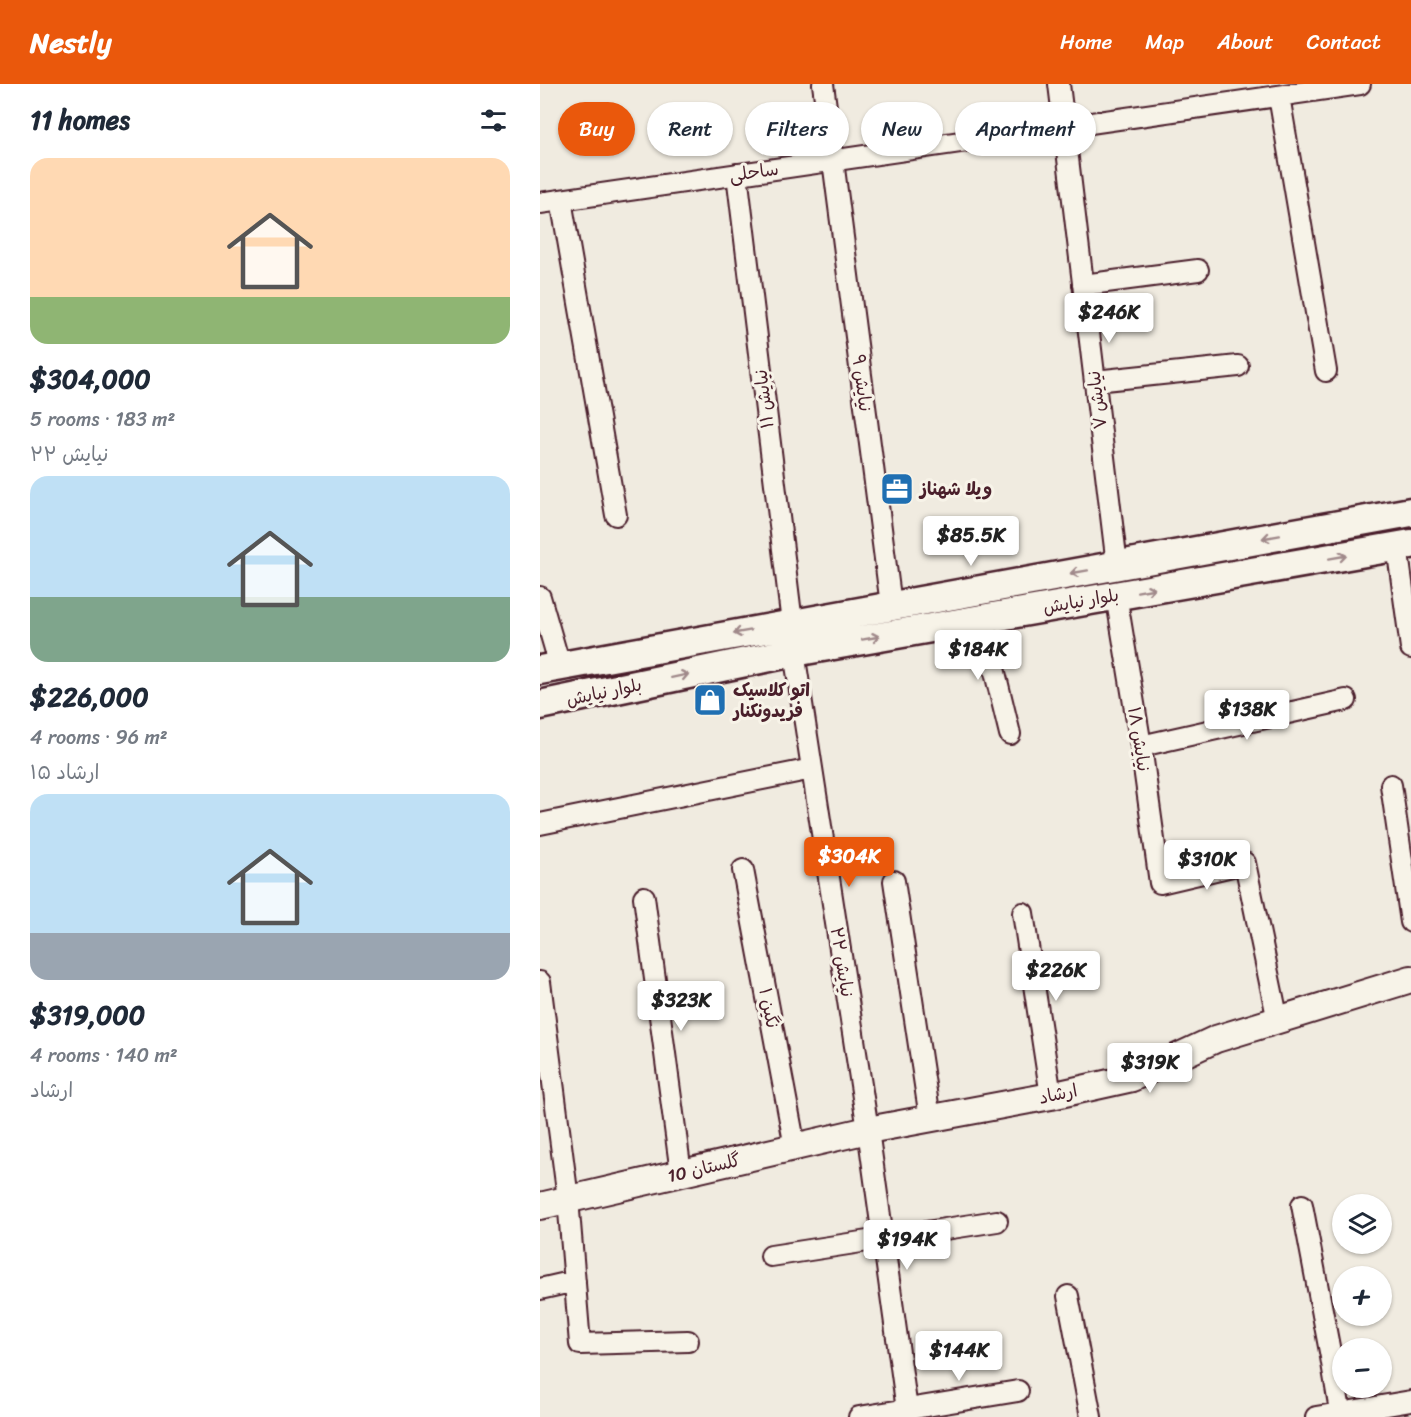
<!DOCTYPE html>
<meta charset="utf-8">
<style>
body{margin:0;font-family:Sriracha,"Playpen Sans Arabic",sans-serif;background:#f6f6f7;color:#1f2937;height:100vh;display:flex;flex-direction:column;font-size:22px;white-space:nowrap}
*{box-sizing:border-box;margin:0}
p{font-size:20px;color:#747a83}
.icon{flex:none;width:33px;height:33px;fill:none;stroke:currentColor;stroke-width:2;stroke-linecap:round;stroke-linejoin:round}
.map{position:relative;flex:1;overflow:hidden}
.sheet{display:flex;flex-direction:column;background:#fff;width:540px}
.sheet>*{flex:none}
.top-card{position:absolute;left:18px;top:18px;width:570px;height:54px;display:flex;gap:12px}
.tools{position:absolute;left:792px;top:1110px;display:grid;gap:12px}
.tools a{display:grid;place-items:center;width:60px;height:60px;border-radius:50%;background:#fff;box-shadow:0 2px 4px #0004;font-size:30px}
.price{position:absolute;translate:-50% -51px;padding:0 14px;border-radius:6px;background:#fff;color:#222;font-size:20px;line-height:39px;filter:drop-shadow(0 2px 3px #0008)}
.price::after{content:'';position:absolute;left:50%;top:36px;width:18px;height:14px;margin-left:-9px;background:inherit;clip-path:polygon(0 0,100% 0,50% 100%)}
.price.selected{background:#ea580c;color:#fff}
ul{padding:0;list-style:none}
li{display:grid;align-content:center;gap:12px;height:318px;padding:0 30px}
li span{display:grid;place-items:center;height:186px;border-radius:18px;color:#555}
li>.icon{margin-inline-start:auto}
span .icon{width:108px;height:108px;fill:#fffc;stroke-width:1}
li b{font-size:26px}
h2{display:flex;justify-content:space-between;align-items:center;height:72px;padding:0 30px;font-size:26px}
.tag{padding:0 21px;border-radius:27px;background:#fff;box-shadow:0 2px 4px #0004;font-size:21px;line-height:54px}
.tag.selected{background:#ea580c;color:#fff}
header{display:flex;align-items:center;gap:36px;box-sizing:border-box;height:84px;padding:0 30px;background:#ea580c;color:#fff}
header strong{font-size:28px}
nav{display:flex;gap:33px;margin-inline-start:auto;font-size:21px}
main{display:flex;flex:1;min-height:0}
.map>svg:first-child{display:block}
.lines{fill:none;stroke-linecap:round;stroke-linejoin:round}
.minor-casing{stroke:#4a1f2b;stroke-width:24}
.tertiary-casing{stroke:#4a1f2b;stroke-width:30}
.secondary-casing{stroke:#4a1f2b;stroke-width:33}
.minor{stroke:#f7f3e8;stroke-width:20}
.tertiary{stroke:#f7f3e8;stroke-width:26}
.secondary{stroke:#f7f3e8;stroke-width:28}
.oneway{stroke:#a0898a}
.labels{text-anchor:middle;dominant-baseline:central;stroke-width:6;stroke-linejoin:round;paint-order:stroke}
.street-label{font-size:18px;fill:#4a1f2b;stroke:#f7f3e8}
.poi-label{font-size:18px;font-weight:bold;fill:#4a1f2b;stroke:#f7f3e8;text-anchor:start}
</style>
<header>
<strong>Nestly</strong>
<nav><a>Home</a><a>Map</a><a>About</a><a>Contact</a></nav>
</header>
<main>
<section class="sheet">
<h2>11 homes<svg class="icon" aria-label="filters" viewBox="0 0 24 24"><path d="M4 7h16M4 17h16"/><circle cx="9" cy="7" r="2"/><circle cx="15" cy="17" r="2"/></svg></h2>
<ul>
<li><span style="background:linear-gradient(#ffd9b3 75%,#8fb573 0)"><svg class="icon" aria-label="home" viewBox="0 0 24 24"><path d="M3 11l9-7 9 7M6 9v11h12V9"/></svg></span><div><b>$304,000</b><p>5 rooms · 183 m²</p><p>نیایش ۲۲</p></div></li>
<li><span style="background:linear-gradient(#bfe0f5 65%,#7fa58c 0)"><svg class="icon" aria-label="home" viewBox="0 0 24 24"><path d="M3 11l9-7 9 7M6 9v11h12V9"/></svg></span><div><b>$226,000</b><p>4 rooms · 96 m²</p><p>ارشاد ۱۵</p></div></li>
<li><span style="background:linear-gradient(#bfe0f5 75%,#9aa5b1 0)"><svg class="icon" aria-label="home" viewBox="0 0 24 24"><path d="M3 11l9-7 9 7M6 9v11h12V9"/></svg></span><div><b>$319,000</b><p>4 rooms · 140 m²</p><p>ارشاد</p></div></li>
</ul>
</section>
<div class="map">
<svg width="871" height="1333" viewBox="0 0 871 1333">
<rect width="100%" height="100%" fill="#f0ebe0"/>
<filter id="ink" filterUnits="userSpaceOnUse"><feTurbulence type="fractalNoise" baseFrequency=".0167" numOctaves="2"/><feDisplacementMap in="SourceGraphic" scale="12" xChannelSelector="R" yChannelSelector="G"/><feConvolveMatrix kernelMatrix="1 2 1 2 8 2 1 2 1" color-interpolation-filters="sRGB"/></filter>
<g filter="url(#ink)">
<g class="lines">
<g class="minor-casing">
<path id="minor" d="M283,0l68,521
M519,0l58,481
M739,12l47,275
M197,90l55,449
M21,116l55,315
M0,119l820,-119
M543,201l115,-15
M555,297l143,-15
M857,462l14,102
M576,511l25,151 19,137 85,-20 33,158
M0,513l20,69
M442,535l28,115
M254,568l74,478 40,287
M601,662l205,-46
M851,701l20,137
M0,740l272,-55
M203,786l52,277
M354,797l36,237
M104,813l37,276
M483,829l28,183
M0,898l28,217 12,145 108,-3
M762,1121l29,152 10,60
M231,1172l226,-35
M0,1205l35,-8
M528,1212l23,121
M319,1333l159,-26
M776,1333l95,-16"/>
</g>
<g class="tertiary-casing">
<path id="tertiary" d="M0,1122l328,-76 183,-34 81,-18 84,-39 195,-60"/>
</g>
<g class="secondary-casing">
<path id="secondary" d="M0,586l871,-158
M0,621l254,-53 617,-108"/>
</g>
<use href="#minor" class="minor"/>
<use href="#tertiary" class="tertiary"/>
<use href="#secondary" class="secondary"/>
</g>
<defs><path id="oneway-shaft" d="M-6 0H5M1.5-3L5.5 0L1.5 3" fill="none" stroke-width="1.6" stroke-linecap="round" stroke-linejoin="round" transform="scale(1.5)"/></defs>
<g class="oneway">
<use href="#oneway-shaft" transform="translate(731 453) rotate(170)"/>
<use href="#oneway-shaft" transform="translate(798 473) rotate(-10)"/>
<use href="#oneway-shaft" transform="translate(539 488) rotate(170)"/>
<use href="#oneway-shaft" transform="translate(606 506) rotate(-10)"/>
<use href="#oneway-shaft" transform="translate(202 548) rotate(170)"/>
<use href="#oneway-shaft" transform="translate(331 554) rotate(-10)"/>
<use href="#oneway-shaft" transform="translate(140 592) rotate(-12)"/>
</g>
</g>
<defs>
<g id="office-square" transform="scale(1.725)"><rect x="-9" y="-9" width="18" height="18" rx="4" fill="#1f6fb2" stroke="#f7f3e8"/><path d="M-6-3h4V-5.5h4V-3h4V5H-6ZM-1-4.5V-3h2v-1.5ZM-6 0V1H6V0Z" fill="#fff"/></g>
<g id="shop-square" transform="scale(1.725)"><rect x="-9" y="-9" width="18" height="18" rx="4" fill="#1f6fb2" stroke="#f7f3e8"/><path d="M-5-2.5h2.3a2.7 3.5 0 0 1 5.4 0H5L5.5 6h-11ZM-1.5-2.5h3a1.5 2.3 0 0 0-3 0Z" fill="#fff"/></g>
</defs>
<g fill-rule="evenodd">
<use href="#office-square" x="357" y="405"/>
<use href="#shop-square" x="170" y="616"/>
</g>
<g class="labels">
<g class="street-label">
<text transform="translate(214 88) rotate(-8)">ساحلی</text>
<text transform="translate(322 299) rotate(83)">نیایش ۹</text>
<text transform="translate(224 315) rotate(-97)">نیایش ۱۱</text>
<text transform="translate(557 316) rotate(-97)">نیایش ۷</text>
<text transform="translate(541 517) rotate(-10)">بلوار نیایش</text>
<text transform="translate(64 608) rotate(-12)">بلوار نیایش</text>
<text transform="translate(599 655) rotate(81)">نیایش ۱۸</text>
<text transform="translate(302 878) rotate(81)">نیایش ۲۲</text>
<text transform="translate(229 924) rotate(79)">نگین ۱</text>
<text transform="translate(518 1010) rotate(-12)">ارشاد</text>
<text transform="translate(164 1084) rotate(-13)">گلستان 10</text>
</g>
<g class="poi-label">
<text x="380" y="405">ویلا شهناز</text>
<text x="193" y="606">اتو کلاسیک<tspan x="193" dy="21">فریدونکنار</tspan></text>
</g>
</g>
</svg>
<div class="tools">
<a><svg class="icon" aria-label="layers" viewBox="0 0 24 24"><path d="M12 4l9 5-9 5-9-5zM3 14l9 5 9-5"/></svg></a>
<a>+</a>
<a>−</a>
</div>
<b class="price" style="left:569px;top:260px">$246K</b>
<b class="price" style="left:431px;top:483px">$85.5K</b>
<b class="price" style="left:438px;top:597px">$184K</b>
<b class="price" style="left:707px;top:657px">$138K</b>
<b class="price selected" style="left:309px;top:804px">$304K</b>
<b class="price" style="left:667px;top:807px">$310K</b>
<b class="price" style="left:516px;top:918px">$226K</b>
<b class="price" style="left:141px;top:948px">$323K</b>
<b class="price" style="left:610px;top:1010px">$319K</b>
<b class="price" style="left:367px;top:1187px">$194K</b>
<b class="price" style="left:419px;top:1298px">$144K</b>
<div class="top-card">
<a class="tag selected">Buy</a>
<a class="tag">Rent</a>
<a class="tag">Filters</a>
<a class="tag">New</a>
<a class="tag">Apartment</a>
</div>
</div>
</main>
